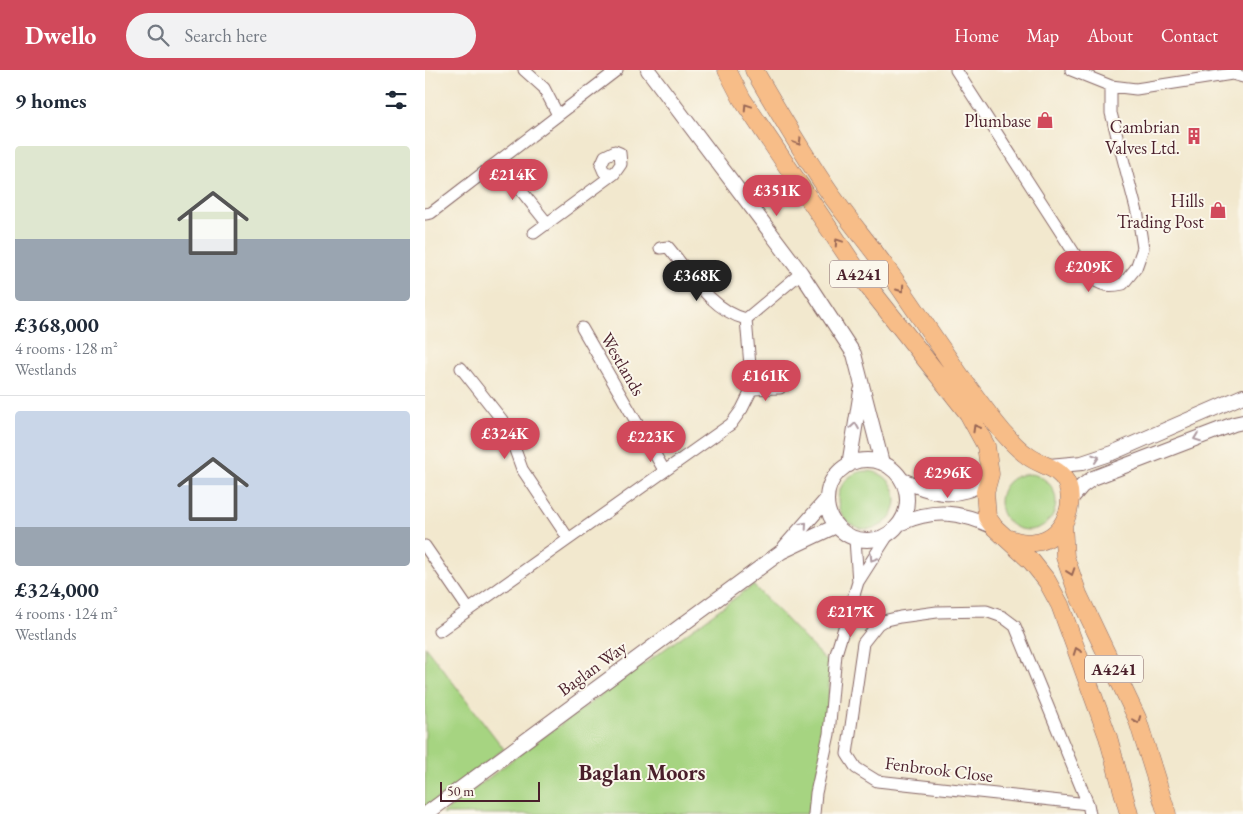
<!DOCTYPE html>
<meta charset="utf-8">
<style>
body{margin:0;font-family:"EB Garamond",serif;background:#f2f2f3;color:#1f2937;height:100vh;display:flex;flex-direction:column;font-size:19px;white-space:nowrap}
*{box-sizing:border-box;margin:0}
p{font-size:16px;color:#747a83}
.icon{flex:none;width:28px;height:28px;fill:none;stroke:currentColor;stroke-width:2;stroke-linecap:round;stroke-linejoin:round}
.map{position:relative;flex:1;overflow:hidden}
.sheet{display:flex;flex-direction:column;background:#fff;width:425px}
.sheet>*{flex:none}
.scale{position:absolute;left:15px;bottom:12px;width:100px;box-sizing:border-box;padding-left:5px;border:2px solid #4a1f2b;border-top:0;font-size:14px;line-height:18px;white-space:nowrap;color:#4a1f2b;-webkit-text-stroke:4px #fbf7ec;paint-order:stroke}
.price{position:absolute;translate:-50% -42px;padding:0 11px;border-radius:18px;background:#d1495b;color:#fff;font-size:16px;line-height:32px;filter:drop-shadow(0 1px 2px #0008)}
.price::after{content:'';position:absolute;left:50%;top:30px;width:15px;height:11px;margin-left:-8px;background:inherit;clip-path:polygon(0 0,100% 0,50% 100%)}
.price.current{background:#222;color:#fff}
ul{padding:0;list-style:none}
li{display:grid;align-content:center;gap:10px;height:265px;padding:0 15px}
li+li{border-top:1px solid #e0e1e3}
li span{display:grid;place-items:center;height:155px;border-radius:5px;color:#555}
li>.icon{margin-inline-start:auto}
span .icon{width:90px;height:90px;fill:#fffc;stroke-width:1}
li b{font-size:21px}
h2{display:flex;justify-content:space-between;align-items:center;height:60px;padding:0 15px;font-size:21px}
header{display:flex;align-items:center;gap:30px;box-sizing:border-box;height:70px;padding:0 25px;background:#d1495b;color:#fff}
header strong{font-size:24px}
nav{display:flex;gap:28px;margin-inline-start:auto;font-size:18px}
.search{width:350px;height:45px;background:#f2f2f3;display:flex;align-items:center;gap:12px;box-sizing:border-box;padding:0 18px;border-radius:28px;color:#747a83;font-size:19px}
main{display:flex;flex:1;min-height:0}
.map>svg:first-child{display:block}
.green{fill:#a6d481;stroke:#787a56}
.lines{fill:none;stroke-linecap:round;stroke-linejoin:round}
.minor-casing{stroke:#856564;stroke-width:13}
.tertiary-casing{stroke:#856564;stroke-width:16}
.primary-casing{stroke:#856564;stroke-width:19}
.minor{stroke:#fff;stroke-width:11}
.tertiary{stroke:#fff;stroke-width:14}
.primary{stroke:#f7bd88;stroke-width:18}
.oneway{stroke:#986655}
.oneway2{stroke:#ae9aa0}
.labels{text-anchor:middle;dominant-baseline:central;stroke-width:4;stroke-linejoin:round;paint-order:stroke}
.shield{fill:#fbf7ec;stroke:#7f6065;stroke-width:1}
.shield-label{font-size:16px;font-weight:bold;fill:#4a1f2b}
.poi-label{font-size:18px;fill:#4a1f2b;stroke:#fbf7ec;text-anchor:end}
.street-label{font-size:18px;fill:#4a1f2b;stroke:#fbf7ec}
.district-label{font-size:22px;font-weight:bold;fill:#4a1f2b;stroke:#fbf7ec}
</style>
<header>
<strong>Dwello</strong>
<div class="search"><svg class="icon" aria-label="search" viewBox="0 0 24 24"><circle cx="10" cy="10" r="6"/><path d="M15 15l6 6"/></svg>Search here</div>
<nav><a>Home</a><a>Map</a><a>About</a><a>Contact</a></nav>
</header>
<main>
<section class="sheet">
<h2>9 homes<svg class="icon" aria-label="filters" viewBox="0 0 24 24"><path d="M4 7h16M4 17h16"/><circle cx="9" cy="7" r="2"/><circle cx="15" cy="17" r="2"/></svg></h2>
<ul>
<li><span style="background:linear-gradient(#dfe7d0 60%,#9aa5b1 0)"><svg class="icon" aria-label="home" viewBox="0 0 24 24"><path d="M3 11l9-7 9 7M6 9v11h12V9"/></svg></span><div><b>£368,000</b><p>4 rooms · 128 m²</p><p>Westlands</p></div></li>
<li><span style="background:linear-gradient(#c9d6e8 75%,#9aa5b1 0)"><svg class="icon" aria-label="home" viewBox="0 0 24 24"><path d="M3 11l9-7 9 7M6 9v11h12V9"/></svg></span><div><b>£324,000</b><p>4 rooms · 124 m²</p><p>Westlands</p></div></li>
</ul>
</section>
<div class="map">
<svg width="818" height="744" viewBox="0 0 818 744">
<rect width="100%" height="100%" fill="#fbf7ec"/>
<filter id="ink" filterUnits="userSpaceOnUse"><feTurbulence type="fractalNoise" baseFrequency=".02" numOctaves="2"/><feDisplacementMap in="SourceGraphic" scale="10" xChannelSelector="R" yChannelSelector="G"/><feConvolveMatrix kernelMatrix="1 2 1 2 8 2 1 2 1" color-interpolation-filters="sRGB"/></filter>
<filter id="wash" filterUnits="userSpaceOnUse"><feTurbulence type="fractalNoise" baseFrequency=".0096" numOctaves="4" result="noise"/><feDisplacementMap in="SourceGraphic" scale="20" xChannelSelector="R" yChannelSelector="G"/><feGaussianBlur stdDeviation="1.12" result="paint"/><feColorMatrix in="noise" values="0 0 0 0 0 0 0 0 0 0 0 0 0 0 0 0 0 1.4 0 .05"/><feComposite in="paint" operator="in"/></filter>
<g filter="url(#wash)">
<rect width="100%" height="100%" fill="#f2e8ce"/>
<path class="green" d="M413 430a29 29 0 1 1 58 0a29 29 0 1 1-58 0Z
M575 432a28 28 0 1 1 56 0a28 28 0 1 1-56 0Z
M328,515l77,80 -3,66 -12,59 -8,24h-365l70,-54z
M0,576l79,103 -79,59z"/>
</g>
<g filter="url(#ink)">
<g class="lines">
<g class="minor-casing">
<path id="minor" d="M99,0l20,18 14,27
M531,0l133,206c12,10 19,11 34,8l13,-16 7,-20 -5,-32 -27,-103v-27
M646,0l40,16 25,3 96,-15 11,3
M74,93l48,60
M0,144l6,-1 186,-143
M109,163l80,-59 7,-10 -1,-11 -5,-2 -10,5 -4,9 3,7 10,2
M235,178l8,-1c22,26 43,63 78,72
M157,258l82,142
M36,298l45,57 16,44 46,69
M327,319l28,-1
M430,469l3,43
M0,476l44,64
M14,561l292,-207 11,-15 10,-20 -6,-70 55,-46
M663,734l-211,-23 -21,-13 -9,-14 16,-111 15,-19 5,-3 17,-4 37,-5 49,-1 17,6 12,9 73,178 2,10
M389,744l2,-21 13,-59 7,-80 22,-72 30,-47"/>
</g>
<g class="tertiary-casing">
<path id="tertiary" d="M223,0l153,203 53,81 28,109
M402 430a40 40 0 1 1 80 0a40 40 0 1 1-80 0Z
M424,395l12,-74
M624,396l33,-3 30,-10 131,-57
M477,410c39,16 50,19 87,1
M645,430l12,-14 11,-8 141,-54 9,-2
M476,453c34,-15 60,-11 93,4
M360,477l42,-48
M1,744l355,-262 55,-26"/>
</g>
<g class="primary-casing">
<path id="primary" d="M302,0l15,29 125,186 101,128 18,33 4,28 -5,18 2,25 7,10 38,35 15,19 13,24 48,132 21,77
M329,0c22,38 45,77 69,113 20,31 45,59 66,89 33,46 63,95 98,140 11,15 25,33 41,44 13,10 32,11 39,28 9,24 -5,55 -32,58 -11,2 -19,-1 -29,-4
M638,454l2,33 13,37 59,124 30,96"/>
</g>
<use href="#minor" class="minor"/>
<use href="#tertiary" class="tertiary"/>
<use href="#primary" class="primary"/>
</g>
<defs><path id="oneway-chevron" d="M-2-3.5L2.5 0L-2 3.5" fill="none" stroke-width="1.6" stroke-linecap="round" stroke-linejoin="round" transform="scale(1.25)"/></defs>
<g class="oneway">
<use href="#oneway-chevron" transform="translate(322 37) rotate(-124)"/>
<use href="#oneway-chevron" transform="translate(373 72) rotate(59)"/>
<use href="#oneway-chevron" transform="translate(413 172) rotate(-124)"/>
<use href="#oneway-chevron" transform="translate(476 219) rotate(55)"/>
<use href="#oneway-chevron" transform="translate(551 358) rotate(-120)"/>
<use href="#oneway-chevron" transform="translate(646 502) rotate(71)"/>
<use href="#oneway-chevron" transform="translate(652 581) rotate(-110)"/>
<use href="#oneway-chevron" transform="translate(712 650) rotate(69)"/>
</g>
<g class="oneway2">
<use href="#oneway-chevron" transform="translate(430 356) rotate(-81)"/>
<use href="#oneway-chevron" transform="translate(772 368) rotate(159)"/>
<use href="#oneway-chevron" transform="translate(671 388) rotate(-18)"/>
<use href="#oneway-chevron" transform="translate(379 455) rotate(-49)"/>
<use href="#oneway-chevron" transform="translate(448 488) rotate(123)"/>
</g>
</g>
<defs>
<g id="shop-bare" transform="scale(1.35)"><path d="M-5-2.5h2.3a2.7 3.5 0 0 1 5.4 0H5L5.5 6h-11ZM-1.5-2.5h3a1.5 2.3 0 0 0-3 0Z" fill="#d1495b" stroke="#fbf7ec" stroke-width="2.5" paint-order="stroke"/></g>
<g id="building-bare" transform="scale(1.35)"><path d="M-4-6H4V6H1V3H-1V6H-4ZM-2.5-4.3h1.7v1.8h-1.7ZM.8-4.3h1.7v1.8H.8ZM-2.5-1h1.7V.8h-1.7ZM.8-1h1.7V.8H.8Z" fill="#d1495b" stroke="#fbf7ec" stroke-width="2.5" paint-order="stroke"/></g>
</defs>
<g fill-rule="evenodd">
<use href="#shop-bare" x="620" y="50"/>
<use href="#building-bare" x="769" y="66"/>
<use href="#shop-bare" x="793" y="140"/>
</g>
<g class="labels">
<g class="shield">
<rect x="405" y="190.5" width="58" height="27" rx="4"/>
<rect x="660" y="585.5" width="58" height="27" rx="4"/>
</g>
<g class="shield-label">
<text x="434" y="204">A4241</text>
<text x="689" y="599">A4241</text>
</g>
<g class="poi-label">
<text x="606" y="50">Plumbase</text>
<text x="755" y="56">Cambrian<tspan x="755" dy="21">Valves Ltd.</tspan></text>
<text x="779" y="130">Hills<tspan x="779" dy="21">Trading Post</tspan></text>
</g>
<g class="street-label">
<text transform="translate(198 294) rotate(60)">Westlands</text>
<text transform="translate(167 598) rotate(-36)">Baglan Way</text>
<text transform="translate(514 699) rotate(7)">Fenbrook Close</text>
</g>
<g class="district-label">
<text x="217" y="702">Baglan Moors</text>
</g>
</g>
</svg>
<div class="scale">50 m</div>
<b class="price" style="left:88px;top:131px">£214K</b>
<b class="price" style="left:352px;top:147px">£351K</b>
<b class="price" style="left:664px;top:223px">£209K</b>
<b class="price current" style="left:272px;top:232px">£368K</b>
<b class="price" style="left:341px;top:332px">£161K</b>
<b class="price" style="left:80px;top:390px">£324K</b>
<b class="price" style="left:226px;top:393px">£223K</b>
<b class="price" style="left:523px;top:429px">£296K</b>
<b class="price" style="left:426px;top:568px">£217K</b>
</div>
</main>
